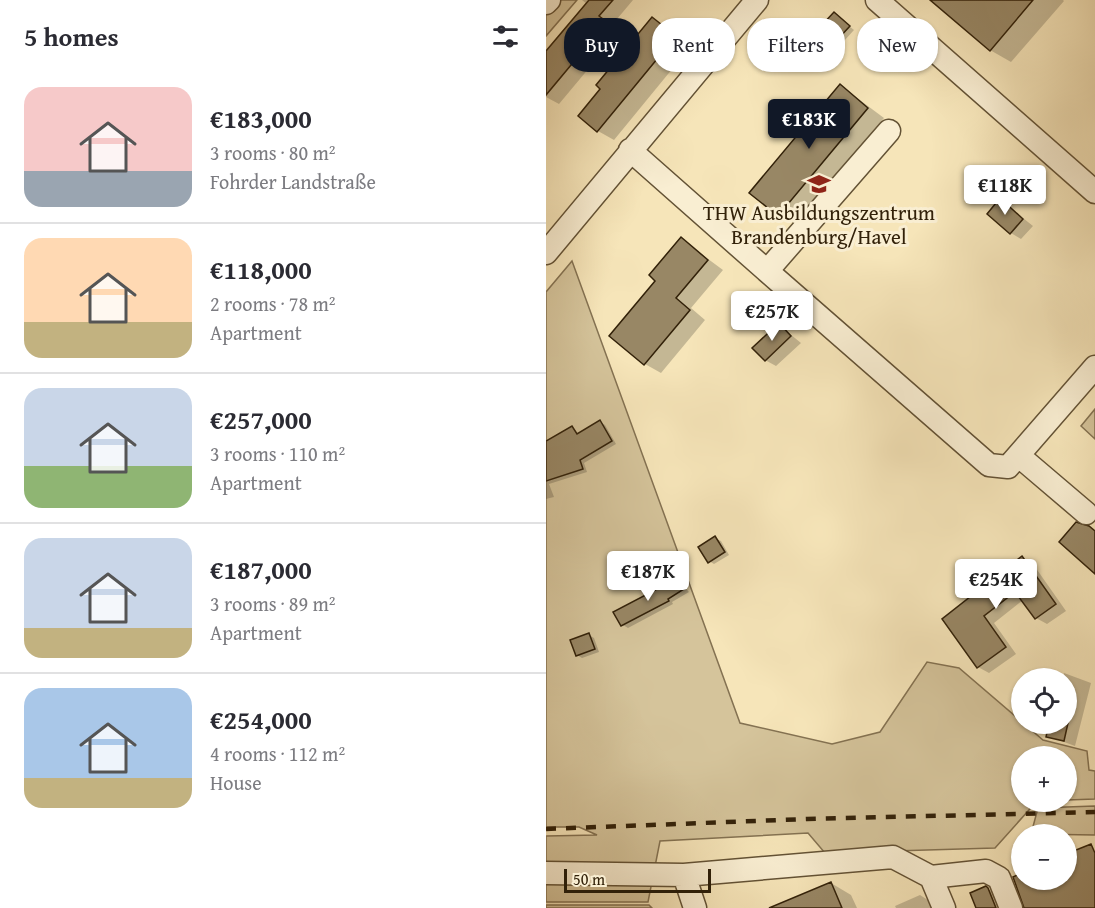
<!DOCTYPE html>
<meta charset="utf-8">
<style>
body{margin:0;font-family:"Gentium Book Plus",serif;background:#f7f7f7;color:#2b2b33;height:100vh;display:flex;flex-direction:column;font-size:22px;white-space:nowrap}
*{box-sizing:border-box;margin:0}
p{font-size:20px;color:#7c7c81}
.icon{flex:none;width:33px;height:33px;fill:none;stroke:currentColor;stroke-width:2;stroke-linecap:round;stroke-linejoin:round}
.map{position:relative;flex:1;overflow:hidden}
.sheet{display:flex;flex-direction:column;background:#fff;width:546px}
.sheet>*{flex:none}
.banner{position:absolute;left:18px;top:18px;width:441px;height:54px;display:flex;gap:12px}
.buttons{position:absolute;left:465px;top:668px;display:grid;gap:12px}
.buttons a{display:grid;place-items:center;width:66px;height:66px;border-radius:50%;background:#fff;box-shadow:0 2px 4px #0004;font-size:30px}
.scale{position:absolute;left:18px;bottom:15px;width:147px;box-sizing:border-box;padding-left:6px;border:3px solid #322109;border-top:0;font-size:16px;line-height:21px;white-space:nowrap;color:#322109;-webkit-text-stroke:4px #f9eed2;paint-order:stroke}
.price{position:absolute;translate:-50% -51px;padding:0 14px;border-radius:6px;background:#fff;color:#222;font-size:20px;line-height:39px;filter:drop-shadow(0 2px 3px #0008)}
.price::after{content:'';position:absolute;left:50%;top:36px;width:18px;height:14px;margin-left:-9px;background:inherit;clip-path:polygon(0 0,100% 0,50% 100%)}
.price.selected{background:#111827;color:#fff}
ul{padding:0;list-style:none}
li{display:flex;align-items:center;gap:18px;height:150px;padding:0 24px}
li+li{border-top:2px solid #e1e1e2}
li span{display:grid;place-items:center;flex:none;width:168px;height:120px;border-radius:18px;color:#555}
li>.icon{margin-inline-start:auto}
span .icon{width:72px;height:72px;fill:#fffc;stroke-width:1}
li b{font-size:26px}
h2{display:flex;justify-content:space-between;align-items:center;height:72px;padding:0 24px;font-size:26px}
.pill{padding:0 21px;border-radius:24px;background:#fff;box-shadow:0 2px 4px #0004;font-size:21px;line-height:54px}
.pill.selected{background:#111827;color:#fff}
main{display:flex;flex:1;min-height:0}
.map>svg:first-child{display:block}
.green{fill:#d5c49b;stroke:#847252;stroke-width:1.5}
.shadow{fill:#0003}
.building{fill:#988765;stroke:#322109;stroke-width:1.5}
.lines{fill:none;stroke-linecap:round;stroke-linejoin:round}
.minor-casing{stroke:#635235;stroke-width:25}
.minor{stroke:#f9eed2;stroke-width:22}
.rail{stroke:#322109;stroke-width:4.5;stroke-dasharray:10 10;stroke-linecap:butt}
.labels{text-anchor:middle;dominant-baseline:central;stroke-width:6;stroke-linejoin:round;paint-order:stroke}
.poi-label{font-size:21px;fill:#322109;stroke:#f9eed2}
</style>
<main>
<section class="sheet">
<h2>5 homes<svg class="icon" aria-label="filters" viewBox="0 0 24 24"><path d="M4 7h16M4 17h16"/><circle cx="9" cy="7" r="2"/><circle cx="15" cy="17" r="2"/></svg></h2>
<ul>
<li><span style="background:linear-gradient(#f6c9c9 70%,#9aa5b1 0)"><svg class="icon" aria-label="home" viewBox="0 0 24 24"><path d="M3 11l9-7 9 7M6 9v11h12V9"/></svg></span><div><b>€183,000</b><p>3 rooms · 80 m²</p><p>Fohrder Landstraße</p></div></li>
<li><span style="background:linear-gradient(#ffd9b3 70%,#c2b280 0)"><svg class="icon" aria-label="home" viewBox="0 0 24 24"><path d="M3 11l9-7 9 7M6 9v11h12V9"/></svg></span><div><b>€118,000</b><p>2 rooms · 78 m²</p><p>Apartment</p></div></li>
<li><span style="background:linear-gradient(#c9d6e8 65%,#8fb573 0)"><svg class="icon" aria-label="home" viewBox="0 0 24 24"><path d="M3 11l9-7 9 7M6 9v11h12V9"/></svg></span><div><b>€257,000</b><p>3 rooms · 110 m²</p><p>Apartment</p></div></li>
<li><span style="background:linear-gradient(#c9d6e8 75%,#c2b280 0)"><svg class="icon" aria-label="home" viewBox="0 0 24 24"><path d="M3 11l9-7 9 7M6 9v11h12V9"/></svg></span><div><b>€187,000</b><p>3 rooms · 89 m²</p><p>Apartment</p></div></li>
<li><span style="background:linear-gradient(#a9c7e8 75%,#c2b280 0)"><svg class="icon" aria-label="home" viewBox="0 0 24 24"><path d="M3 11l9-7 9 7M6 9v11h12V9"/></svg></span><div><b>€254,000</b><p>4 rooms · 112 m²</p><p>House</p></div></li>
</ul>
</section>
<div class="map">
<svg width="549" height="908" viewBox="0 0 549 908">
<rect width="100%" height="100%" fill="#f6e5b9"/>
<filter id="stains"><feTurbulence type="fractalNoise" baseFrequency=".00333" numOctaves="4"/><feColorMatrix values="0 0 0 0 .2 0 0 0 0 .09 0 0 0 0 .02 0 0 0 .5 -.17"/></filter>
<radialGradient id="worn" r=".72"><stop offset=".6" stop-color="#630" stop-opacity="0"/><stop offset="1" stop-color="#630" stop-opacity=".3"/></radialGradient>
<path class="green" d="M0,0h31l-31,36z
M26,261l168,462 92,21 48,-12 47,-70 32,6 84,72 44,11 2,19 6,1v28l-28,1 -1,-44h-44v45h15l-42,47 -170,5 -17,-20 -148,8 -12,61h-102v-66l51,-1 -18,-8h-33v-535z
M549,409v30l-14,-13z
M549,806v29l-64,-1 7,-26z
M0,905h103l3,3h-106z"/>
<path class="shadow" d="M36,0h51l-21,25 8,6 -61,73 -13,-7v-44l41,-49z
M387,0h130l1,1 -53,61 -21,-12z
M288,14l20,16 -10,11 -20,-16z
M107,19l38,27 -77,94 -16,-9z
M295,86l43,32 -89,106 -17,-9z
M454,200l33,26 -12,13 -10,-6z
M135,239l42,31 -32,38 14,12 -44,53 -16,-9 12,-83z
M233,325l22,18 -25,23 -11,-6z
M54,422l5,3 11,19 -32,19 3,9 -38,12 5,13 -8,2v-58l26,-13 7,6z
M169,538l6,3 8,14 -15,9 -5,-3z
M476,558l11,6 33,47 -19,13 -11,-6 -13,-18 -29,23 22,31 -27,19 -11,-6 -34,-48z
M132,580l11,12 -17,10 1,2 -45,24 -5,-3z
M43,635l5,3 5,14 -17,6 -5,-3z
M518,673l27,10 -16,63 -27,-10 3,-13h15v-45h-3z
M285,883l20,12 6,13h-82z
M442,889l20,12 3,7h-33z
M374,895l11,7 2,6h-37l-1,-2z"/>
<path class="building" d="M43,0h24l-14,16 8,6 -61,73v-44z
M384,0h103l-43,51z
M288,12l16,14 -12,13 -16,-14z
M106,17l24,19 -79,96 -19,-16 22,-27 -4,-4z
M294,84l28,24 -90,108 -29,-23z
M454,198l23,21 -13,15 -23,-20z
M135,237l27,23 -32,38 14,12 -46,55 -35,-29 46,-55 -6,-6z
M233,323l12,13 -26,25 -13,-13z
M54,420l12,21 -32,19 3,9 -37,12v-40l26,-15 5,8z
M530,522l13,4 6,5v43l-36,-32z
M169,536l10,16 -17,11 -10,-16z
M476,556l34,48 -21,15 -20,-27 -31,24 22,31 -29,21 -35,-49z
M132,578l6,11 -16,10 1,2 -48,25 -8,-14z
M43,633l6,16 -19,7 -6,-16z
M503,723h19l-4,18 -18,-4z
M545,844l4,9v55h-71l-11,-31 9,-4v6h44v-25z
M285,882l11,26h-73z
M440,886l2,2 8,20h-20l-6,-15z"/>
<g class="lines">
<g class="minor-casing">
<path id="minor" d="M331,0l218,192
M0,3l3,-3
M84,150l137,121 122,-140
M0,253l211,-253
M221,271l222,194 19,2 87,-100
M473,456l67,57
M0,873l138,2 209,-18 38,20 13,31
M138,875l11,33
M385,877l55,-6 13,7 12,30"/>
</g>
<use href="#minor" class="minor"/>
<path class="rail" d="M0,829l261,-10 288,-7"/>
</g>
<defs>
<g id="university-bare" transform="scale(1.8)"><path d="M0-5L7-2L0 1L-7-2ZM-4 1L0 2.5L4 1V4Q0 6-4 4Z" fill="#8f2418" stroke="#f9eed2" stroke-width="2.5" paint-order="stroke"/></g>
</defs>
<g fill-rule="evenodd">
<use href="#university-bare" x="273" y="184"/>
</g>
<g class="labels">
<g class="poi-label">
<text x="273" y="212">THW Ausbildungszentrum<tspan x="273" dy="24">Brandenburg/Havel</tspan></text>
</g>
</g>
<rect width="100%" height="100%" filter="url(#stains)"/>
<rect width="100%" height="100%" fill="url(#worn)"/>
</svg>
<div class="buttons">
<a><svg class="icon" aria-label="locate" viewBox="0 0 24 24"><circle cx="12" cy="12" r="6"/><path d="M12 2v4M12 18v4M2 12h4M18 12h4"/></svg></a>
<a>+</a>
<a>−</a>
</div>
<div class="scale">50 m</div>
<b class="price selected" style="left:263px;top:150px">€183K</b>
<b class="price" style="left:459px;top:216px">€118K</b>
<b class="price" style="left:226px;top:342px">€257K</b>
<b class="price" style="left:102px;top:602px">€187K</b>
<b class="price" style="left:450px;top:610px">€254K</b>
<div class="banner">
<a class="pill selected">Buy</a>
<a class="pill">Rent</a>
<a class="pill">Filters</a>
<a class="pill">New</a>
</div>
</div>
</main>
